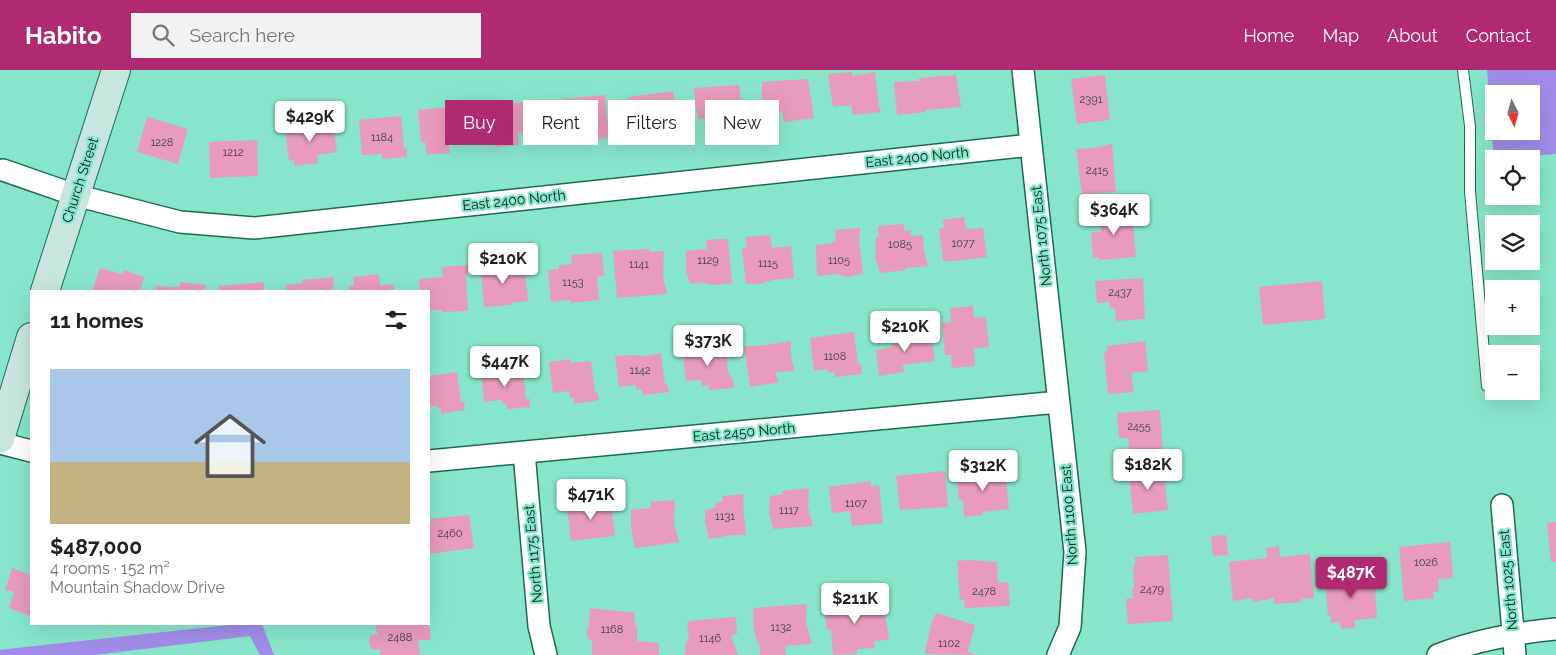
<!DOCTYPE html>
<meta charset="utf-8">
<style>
body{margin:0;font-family:Raleway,sans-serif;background:#f2f2f2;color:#202124;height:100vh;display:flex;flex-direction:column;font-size:19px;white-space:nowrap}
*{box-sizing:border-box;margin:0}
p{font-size:16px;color:#757577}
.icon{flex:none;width:28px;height:28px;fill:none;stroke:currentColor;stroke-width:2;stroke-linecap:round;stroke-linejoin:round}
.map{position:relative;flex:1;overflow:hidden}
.drawer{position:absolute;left:30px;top:220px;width:400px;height:335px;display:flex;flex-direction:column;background:#fff;border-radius:0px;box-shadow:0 5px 20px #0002}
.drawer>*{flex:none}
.guide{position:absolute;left:445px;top:30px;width:475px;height:45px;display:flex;gap:10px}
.needle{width:32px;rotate:174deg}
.tools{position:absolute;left:1485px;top:15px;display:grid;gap:10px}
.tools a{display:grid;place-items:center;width:55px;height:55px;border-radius:0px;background:#fff;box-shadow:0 5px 20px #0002;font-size:25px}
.price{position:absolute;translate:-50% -42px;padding:0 11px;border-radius:5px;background:#fff;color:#222;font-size:16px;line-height:32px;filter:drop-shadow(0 1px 2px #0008)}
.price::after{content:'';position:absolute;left:50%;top:30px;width:15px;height:11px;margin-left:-8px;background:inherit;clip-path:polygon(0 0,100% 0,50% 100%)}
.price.current{background:#af2a71;color:#fff}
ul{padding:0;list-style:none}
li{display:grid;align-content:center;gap:10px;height:265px;padding:0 20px}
li span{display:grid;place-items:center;height:155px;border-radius:0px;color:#555}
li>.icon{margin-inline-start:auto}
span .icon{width:90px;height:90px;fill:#fffc;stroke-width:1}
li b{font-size:21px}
h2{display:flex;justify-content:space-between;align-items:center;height:60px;padding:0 20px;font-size:21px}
.tag{padding:0 18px;border-radius:0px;background:#fff;box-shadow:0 5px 20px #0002;font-size:18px;line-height:45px}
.tag.current{background:#af2a71;color:#fff}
header{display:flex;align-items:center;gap:30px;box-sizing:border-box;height:70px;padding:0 25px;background:#af2a71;color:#fff}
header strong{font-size:24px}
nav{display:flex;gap:28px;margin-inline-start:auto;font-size:18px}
.search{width:350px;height:45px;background:#f2f2f2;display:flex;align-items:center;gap:12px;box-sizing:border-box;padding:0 18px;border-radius:0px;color:#757577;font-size:19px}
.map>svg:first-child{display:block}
.green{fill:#a18de9;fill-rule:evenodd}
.building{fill:#e89bbb}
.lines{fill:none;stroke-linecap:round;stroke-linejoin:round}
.lane-casing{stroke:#1c6956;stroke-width:12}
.street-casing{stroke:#1c6956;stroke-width:24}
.secondary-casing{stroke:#1c6956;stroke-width:30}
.lane{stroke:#fff;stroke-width:10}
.street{stroke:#fff;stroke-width:21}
.secondary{stroke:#c7e7de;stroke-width:28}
.labels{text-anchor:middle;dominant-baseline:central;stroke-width:4.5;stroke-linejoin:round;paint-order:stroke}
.number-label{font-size:11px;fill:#3c4143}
.street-label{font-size:14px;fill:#03231b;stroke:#87e6c9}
</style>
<header>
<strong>Habito</strong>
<div class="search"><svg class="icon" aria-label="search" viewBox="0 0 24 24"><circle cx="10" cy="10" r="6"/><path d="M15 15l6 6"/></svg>Search here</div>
<nav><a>Home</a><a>Map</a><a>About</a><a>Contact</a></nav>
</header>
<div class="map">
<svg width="1556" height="585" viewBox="0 0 1556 585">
<rect width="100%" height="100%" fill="#87e6c9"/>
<path class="green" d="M1487,0h69v84l-62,5zM1494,24h37v37h-37z
M238,554h24l12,31h-14l-10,-19 -155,19h-95v-5l16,-2z"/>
<path class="building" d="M852,2v4l23,-4 4,34 2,6 -28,3 -2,-10 -18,2 -5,-33z
M956,5l5,32 -36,3 1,2 -29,3 -3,-33 25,-1v-3z
M1105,5l5,45 -33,4 -6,-45z
M808,9l6,39 -30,4 -2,-10 -16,1 -4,-14v-17z
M739,15l4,30h2l2,9 -26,3 -1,-7h-3v-2l-18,1 -4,-14 -1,-17z
M673,21l7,40 -26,3 -1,-7 -4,1v-4l-17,2 -4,-29z
M605,25l4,43 -23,2 -1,-10h-2v-2l-19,1 -2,-30z
M533,31l2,30 -17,2 1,12 -24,2 -1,-9h-3l-4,-32z
M463,36l3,30 -18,1 2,16 -23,2 -2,-13h-4l-3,-32z
M401,46l3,33h3v8l-25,2v-5l-20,1 -3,-35z
M147,47l41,12 -10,35 -41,-12z
M333,53l4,29 -20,3 1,8 -23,3 -1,-6 -5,1 -4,-34z
M257,70l1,36 -48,2 -1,-36z
M1112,74l4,48 -34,2 -6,-45 17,-1z
M1130,139l1,11h2l3,37 -37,3 -1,-3 -5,1 -2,-26h10l-1,-5h-2l-1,-15z
M964,147l2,12 17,-1 4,29 -33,4h-11l-4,-32 5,-1 -1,-8z
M903,154l2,7 6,-1v6l12,-1 1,16 4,15 -22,2v2l-26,3 -5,-16 1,-20h3l-1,-11z
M860,158l-1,13 4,33 -16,3 -11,-3 -19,2 -1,-31 17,-2v-2h3l-1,-11z
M770,165l2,13 19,-2 3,32 -21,2 -14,4h-13l-4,-36h5l-2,-11z
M719,169h9l4,44 -15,2 -12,-1v-2l-15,2 -4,-14v-19l21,-2 -1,-9z
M649,179l1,3 14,-1 -1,25 4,18 -50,4 -4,-47z
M602,183l2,23 -7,1 2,23 -29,3v-3l-19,2 -3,-32 11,-1v-4l13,-1 -1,-9z
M508,190l1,10 16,-1 3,32 -17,2v2l-27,2 -3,-39h5v-6z
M468,195v11h-2l2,35 -26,1v-2h-13v-19h-9l-1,-12 24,-2 -1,-10z
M100,198l22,6 2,-4 20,7 -4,14h-48z
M378,204l3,12 12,-2 1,7h-45v-5l5,-1 -1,-8z
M334,207l-1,14h-46l-1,-6 17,-2 -1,-3z
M1143,208l2,41 -29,2 -1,-13h-5v-6l-13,1 -2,-22z
M1322,211l3,38 -62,6 -4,-38z
M181,212l25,3 -2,6h-49l1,-6 9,2h14z
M264,212l1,9h-46l-1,-5z
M973,236l1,12 12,-1 3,30 -15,1 1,18 -23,2 -1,-13h-6l-3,-32 9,-1 -1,-14z
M854,262l4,32h3l1,10 -27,3 -1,-5 -5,1 -1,-4 -14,2 -4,-33z
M931,262l4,29 -32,4 1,7 -25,4 -3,-26 17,-3 -2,-9z
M791,271v16l4,14 -20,1 4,10 -29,5 -6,-41h14z
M1145,271l3,30 -17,2 3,19 -26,2 -4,-42h3v-6z
M728,276l-1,20 3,12 2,-1 2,11 -25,2v-5l-7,1 -1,-6 -15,1 -4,-32z
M661,283l4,31h2l2,8 -26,3 -1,-6 -5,1 -1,-5 -17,2 -4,-31 19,-1 12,1z
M570,289l1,4 20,-2 4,31h2l2,8 -25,4v-7l-4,1 -1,-7 -16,2 -4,-31z
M503,299v4l20,-4 3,30h4v8l-23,2 -1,-5h-3l-1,-4 -18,2 -3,-31z
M457,302l4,30h3l1,8 -24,4v-6h-4v-2l-8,1v-31z
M1160,340l3,44 -33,3 -2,-19h-9l-2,-25z
M1163,397l5,43 -35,4 -4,-43z
M1005,398l4,41 -26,3v3l-19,2 -1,-17h-4l-3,-25z
M945,401l3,36 -48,3 -4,-34z
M871,411v5l8,-1 4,38 -31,3 -2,-15 -18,2 -3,-26z
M809,418l-1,19 5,19 -40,3 -4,-17 1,-16 13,-2 -1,-3z
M744,424l-1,8 3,33h-14l-23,4 -4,-17v-12l11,-2 -1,-4 8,-3 -1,-5z
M675,430l-1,23 5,19 -44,6 -4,-21v-17l20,-2 -1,-6z
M611,431l4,35 -44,5 -4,-35z
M469,445l5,33 -45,6v-35z
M1556,452v40h-5l-4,-39z
M1226,465l2,20 -15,1 -2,-20z
M1450,472l3,36 -15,1 1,12 -6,1 1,6 -30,3 -5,-54z
M1279,476l1,11 30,-3 4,44 -13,1v3l-27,2v-6l-21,4 -1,-4 -19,3 -4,-39 38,-4 -1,-10z
M1168,485l5,66 -45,3 -2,-25 7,-1 -1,-9h2l-1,-23h2v-9z
M968,490l29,2 1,21 10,-1 2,24 -45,2 -1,-9 -4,1 -3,-39z
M12,498l19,7v42l-22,-9 5,-16 -9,-2z
M1374,503l3,45 -22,2v8l-14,1 -1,-7 -9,1v-8l-3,1 -3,-40z
M867,530v4l16,-2 6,36 -2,2 -13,1 1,7 -18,1v5l-24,1 -2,-26h-4l-4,-26z
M807,534l-1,18 6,22 -27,2 1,9h-26l-1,-13h-2l-3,-11 -1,-23z
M590,538l45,5 -1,12h3v16l22,2v12h-67v-15h-3l-3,-8 3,-6z
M936,543l39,12 -7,27 10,3 -53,-1 6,-30z
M736,547l1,17 -6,1 7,20h-53l1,-14h3l-2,-19 10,-2z
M376,554h53l2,16h-13l2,15h-40v-6l-8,1 -3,-7 1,-8 8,-1 -2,-5z"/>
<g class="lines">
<g class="lane-casing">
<path id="lane" d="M1463,0l7,56v65l17,195"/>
</g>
<g class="street-casing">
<path id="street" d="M1023,0l52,482 -5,75 -12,28
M3,100l72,25 105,27 74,6 777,-83
M0,373l31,8
M524,382l15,174 7,29
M429,391l630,-59
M1502,435l13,150
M1438,585c38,-15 77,-22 118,-26"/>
</g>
<g class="secondary-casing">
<path id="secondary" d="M45,221l71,-221
M0,369l31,-102"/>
</g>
<use href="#lane" class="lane"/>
<use href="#street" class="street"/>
<use href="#secondary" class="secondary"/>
</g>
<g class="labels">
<g class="number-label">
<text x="1091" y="29">2391</text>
<text x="382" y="67">1184</text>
<text x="162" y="72">1228</text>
<text x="233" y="82">1212</text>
<text x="1097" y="100">2415</text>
<text x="963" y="173">1077</text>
<text x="900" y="174">1085</text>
<text x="708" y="190">1129</text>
<text x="839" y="190">1105</text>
<text x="768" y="193">1115</text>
<text x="639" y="194">1141</text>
<text x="573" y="212">1153</text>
<text x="1120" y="222">2437</text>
<text x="835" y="286">1108</text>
<text x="640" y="300">1142</text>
<text x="1139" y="356">2455</text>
<text x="856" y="433">1107</text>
<text x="789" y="440">1117</text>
<text x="725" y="446">1131</text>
<text x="450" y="463">2460</text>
<text x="1426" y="492">1026</text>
<text x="1152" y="519">2479</text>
<text x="984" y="521">2478</text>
<text x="781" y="557">1132</text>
<text x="612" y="559">1168</text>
<text x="400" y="567">2488</text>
<text x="710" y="568">1146</text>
<text x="949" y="573">1102</text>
</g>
<g class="street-label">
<text transform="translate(917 87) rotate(-6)">East 2400 North</text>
<text transform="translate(80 110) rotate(-72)">Church Street</text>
<text transform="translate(514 130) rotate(-6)">East 2400 North</text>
<text transform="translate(1041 166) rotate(-96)">North 1075 East</text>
<text transform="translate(744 362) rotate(-5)">East 2450 North</text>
<text transform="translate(1069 445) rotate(-94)">North 1100 East</text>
<text transform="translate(533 484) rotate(-95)">North 1175 East</text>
<text transform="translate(1508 510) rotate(-95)">North 1025 East</text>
</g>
</g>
</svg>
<div class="tools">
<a><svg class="needle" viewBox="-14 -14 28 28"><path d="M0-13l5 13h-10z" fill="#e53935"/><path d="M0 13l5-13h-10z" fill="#757577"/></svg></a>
<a><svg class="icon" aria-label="locate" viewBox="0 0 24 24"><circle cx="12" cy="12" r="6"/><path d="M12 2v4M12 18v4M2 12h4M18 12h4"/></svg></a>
<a><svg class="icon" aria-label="layers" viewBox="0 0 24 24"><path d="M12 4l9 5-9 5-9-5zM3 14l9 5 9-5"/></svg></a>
<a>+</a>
<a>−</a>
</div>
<b class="price" style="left:310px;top:73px">$429K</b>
<b class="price" style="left:1114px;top:166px">$364K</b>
<b class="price" style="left:503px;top:215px">$210K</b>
<b class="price" style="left:905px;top:283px">$210K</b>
<b class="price" style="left:708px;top:297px">$373K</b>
<b class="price" style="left:505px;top:318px">$447K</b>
<b class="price" style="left:1148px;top:421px">$182K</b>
<b class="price" style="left:983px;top:422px">$312K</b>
<b class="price" style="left:591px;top:451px">$471K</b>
<b class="price current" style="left:1351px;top:529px">$487K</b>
<b class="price" style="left:855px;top:555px">$211K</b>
<div class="guide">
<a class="tag current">Buy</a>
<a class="tag">Rent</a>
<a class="tag">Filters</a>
<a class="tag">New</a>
</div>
<section class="drawer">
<h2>11 homes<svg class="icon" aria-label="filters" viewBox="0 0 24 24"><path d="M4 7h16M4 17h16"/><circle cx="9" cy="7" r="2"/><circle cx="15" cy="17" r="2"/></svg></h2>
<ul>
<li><span style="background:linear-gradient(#a9c7e8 60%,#c2b280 0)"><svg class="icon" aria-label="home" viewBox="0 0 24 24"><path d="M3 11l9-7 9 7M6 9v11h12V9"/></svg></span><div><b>$487,000</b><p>4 rooms · 152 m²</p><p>Mountain Shadow Drive</p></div></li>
</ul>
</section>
</div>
